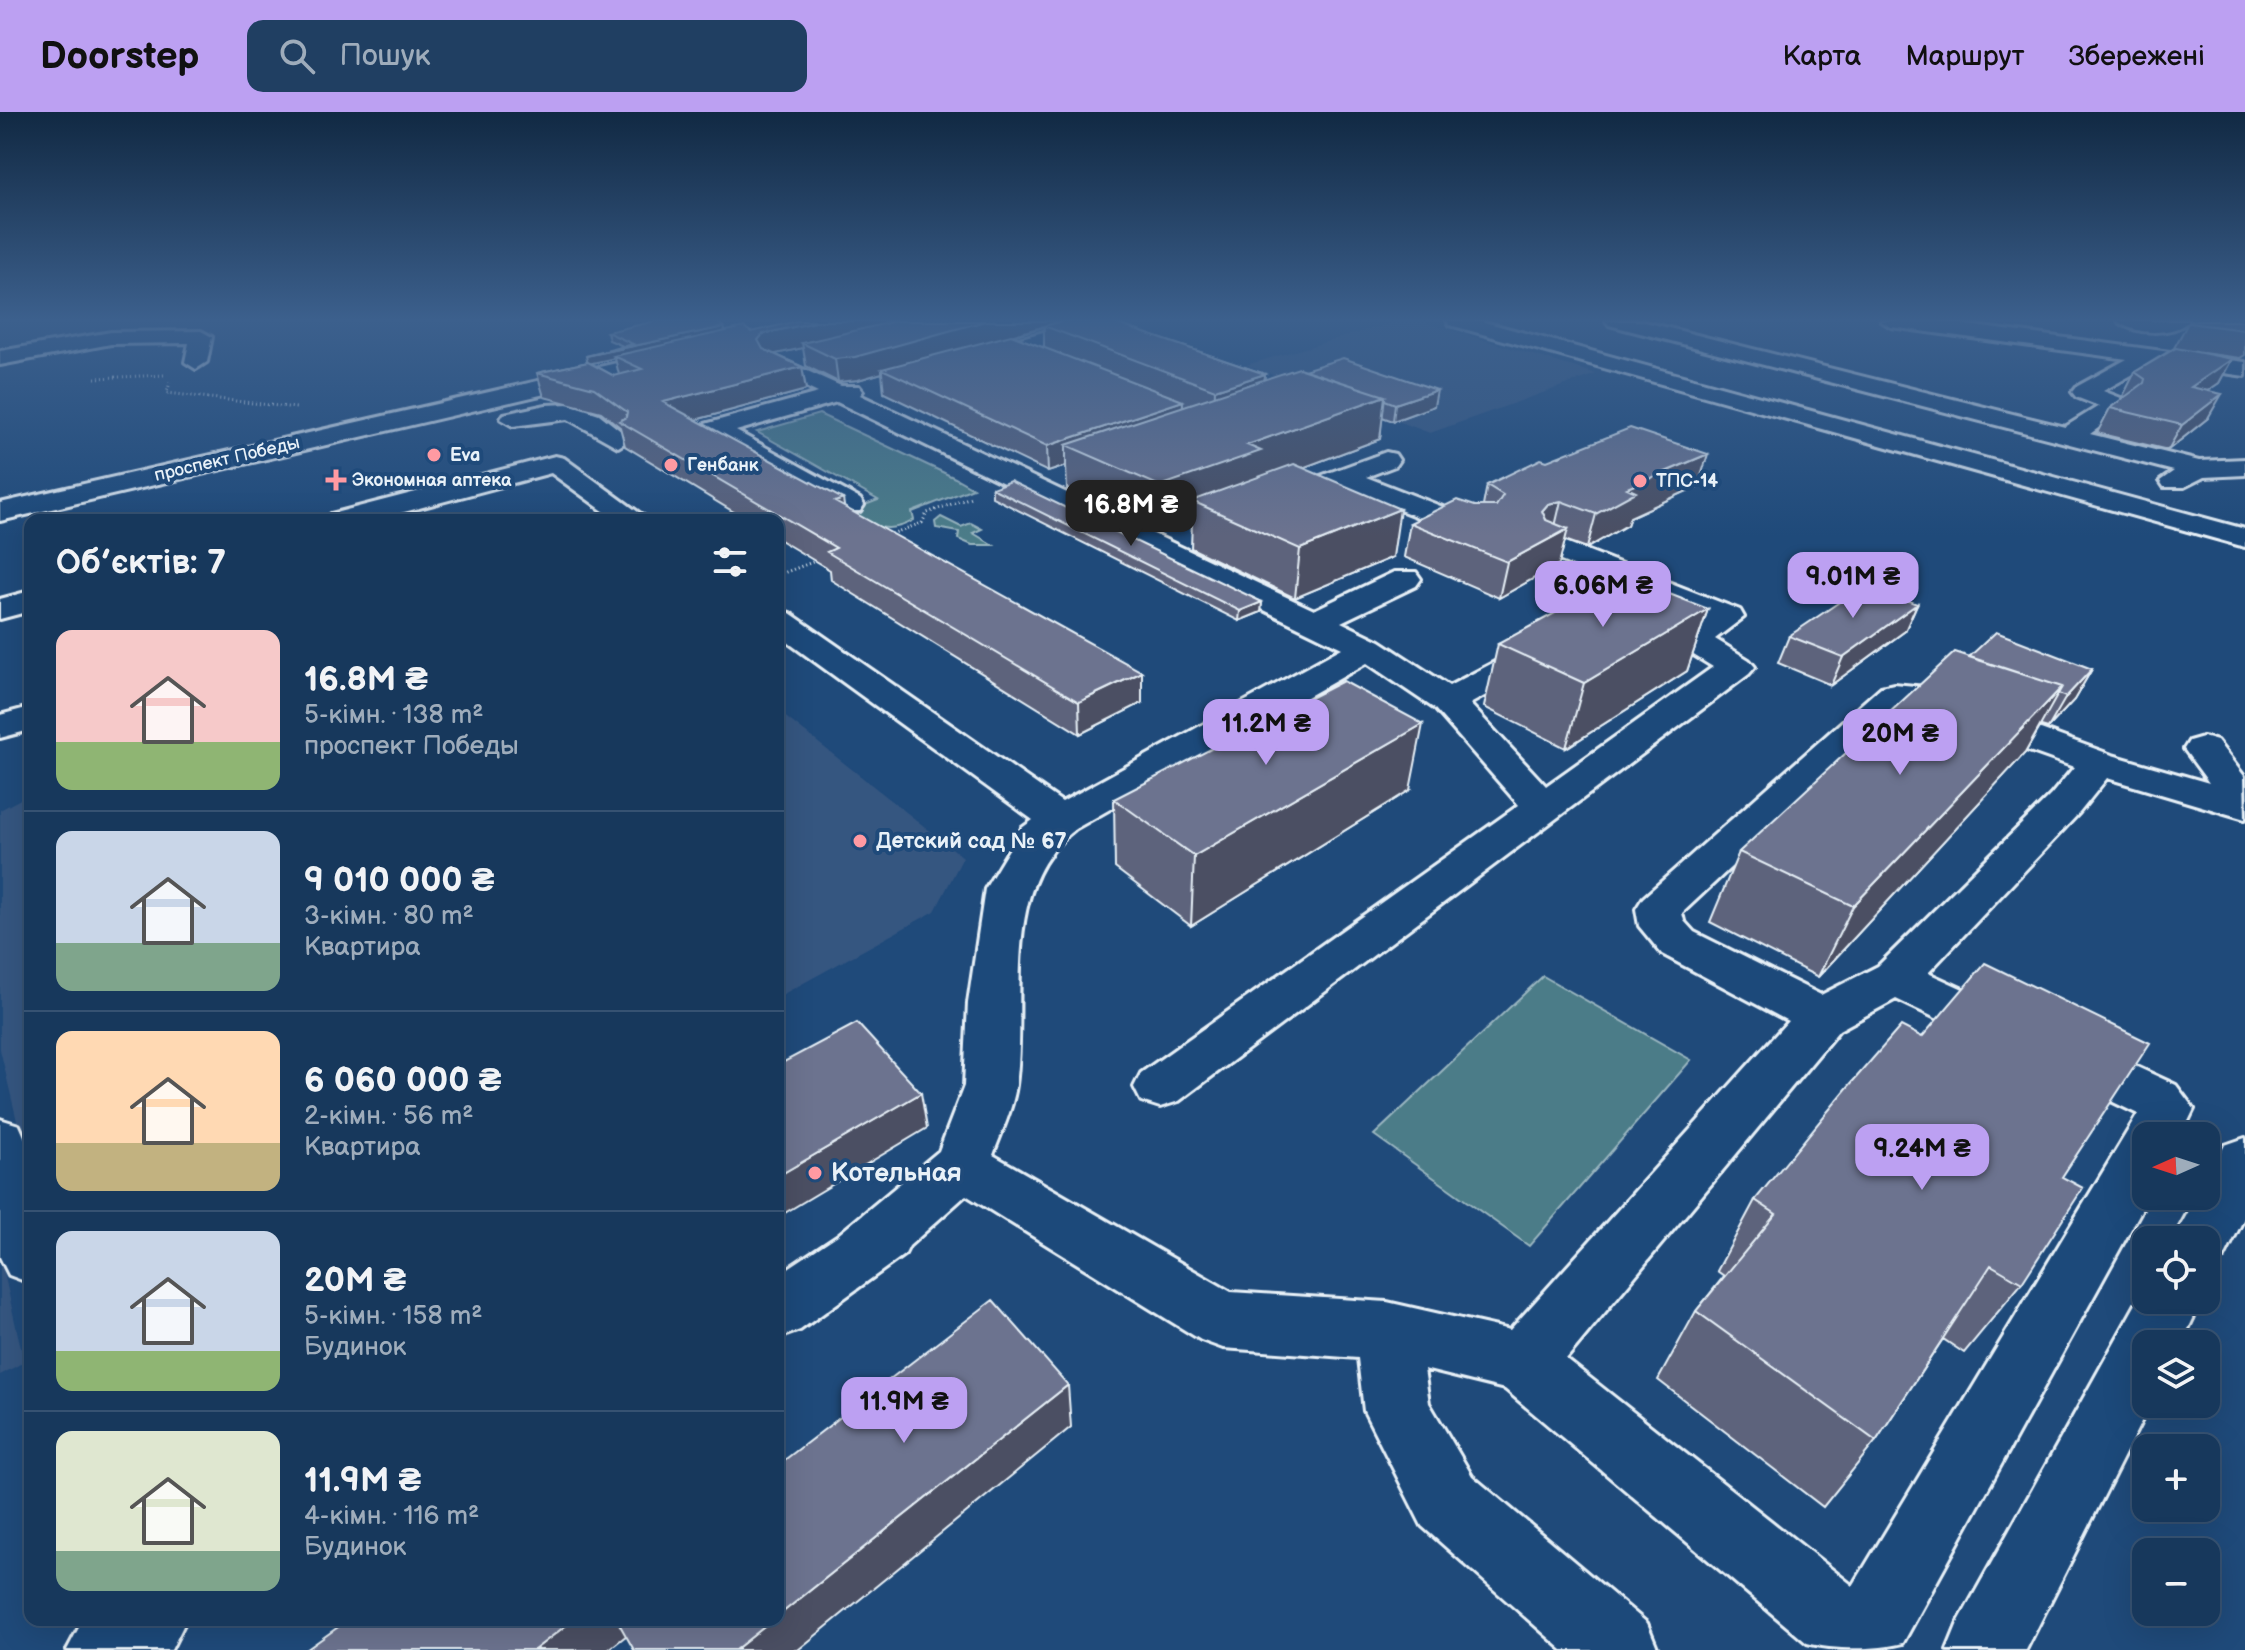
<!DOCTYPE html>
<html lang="uk">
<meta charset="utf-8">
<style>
body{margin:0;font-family:"Balsamiq Sans",sans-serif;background:#203f62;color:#f1f3f6;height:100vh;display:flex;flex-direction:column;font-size:30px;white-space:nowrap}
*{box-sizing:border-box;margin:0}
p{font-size:26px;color:#9eacbb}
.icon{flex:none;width:44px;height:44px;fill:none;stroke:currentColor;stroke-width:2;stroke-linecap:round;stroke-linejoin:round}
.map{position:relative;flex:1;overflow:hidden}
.details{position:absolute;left:24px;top:402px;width:760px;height:1112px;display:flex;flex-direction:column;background:#17385c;border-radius:16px;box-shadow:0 8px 32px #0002,0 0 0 2px #365272}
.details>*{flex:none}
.needle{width:52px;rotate:267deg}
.tools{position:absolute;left:2132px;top:1010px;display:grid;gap:16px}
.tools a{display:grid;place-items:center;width:88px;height:88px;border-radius:16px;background:#17385c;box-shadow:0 8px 32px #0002,0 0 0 2px #365272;font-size:40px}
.price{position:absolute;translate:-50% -68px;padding:0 18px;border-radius:16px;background:#bca0f2;color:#111;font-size:26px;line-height:52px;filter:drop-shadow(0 2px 4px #0008)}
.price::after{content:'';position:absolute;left:50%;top:48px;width:24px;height:18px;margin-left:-12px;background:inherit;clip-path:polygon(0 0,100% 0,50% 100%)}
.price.current{background:#222;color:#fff}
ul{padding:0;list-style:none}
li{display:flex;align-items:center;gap:24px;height:200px;padding:0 32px}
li+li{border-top:2px solid #365272}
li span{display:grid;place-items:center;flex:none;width:224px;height:160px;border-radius:16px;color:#555}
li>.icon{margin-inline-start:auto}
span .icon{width:96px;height:96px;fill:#fffc;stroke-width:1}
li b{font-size:34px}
h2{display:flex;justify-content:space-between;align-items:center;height:96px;padding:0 32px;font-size:34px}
header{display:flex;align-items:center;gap:48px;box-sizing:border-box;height:112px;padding:0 40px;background:#bca0f2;color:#111}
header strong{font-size:38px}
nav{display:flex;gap:44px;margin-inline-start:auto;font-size:28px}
.search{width:560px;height:72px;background:#203f62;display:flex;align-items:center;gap:20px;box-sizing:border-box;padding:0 28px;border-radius:16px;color:#9eacbb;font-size:30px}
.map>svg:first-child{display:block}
.built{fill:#365680}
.green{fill:#4b7c88;stroke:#9ab6c0;stroke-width:2}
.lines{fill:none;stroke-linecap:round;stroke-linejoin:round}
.minor-casing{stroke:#e8f1f8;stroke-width:6}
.path{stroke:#e8f1f8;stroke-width:3;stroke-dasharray:1 3;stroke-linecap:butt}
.minor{fill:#1f4a7a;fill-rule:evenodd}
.wall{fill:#5d637b;stroke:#e8f1f8;stroke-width:2;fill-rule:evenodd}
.shaded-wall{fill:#4c5064;stroke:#e8f1f8;stroke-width:2}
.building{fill:#6c738f;stroke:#e8f1f8;stroke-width:2}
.poi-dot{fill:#ff9aa2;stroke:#1f4a7a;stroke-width:3}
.labels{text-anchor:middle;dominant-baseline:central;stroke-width:8;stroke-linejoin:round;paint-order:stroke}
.far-poi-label{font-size:18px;font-weight:bold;fill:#e8f1f8;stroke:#1f4a7a;text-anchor:start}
.far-street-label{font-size:18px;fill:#e8f1f8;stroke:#1f4a7a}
.poi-label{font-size:22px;font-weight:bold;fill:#e8f1f8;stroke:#1f4a7a;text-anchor:start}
.near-poi-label{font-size:26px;font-weight:bold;fill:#e8f1f8;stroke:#1f4a7a;text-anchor:start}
</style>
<header>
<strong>Doorstep</strong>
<div class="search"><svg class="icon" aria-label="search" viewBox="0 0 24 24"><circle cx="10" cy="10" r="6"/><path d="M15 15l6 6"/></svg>Пошук</div>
<nav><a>Карта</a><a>Маршрут</a><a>Збережені</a></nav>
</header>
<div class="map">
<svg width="2245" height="1538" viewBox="0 0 2245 1538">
<rect width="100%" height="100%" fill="#1f4a7a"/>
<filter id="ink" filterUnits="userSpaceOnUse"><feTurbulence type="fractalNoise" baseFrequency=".0125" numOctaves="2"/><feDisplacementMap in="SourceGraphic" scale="16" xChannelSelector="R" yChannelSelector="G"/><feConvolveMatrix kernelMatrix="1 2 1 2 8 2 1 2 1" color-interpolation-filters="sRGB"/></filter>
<g filter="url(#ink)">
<path class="built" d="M1399,209h22l175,53 -166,59 -184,-68z
M778,599l185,146 -28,54 -157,86z
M30,682v382l-30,-127v-239z
M0,1143l24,107 -24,13z"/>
<path class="green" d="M819,302l136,64 18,10 -61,24 2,8c-26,16 -44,5 -70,-7l34,-13 -121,-68z
M941,405l20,10 10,-4 11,6 -9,4 20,12h-21l-14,-6 1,-7 -23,-4 -1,-6z
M1543,864l148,84 -162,186 -155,-111z"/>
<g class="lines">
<g class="minor-casing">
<path id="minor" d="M1066,209h30l4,5 -3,4 -122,35 -11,-7 3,-5 102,-28z
M1447,209h34l764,208v18l-795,-222z
M1606,209h35l424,106 34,-21 -23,-9 -4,-5 4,-5 51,-28 -236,-32 -10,-6h57l307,41v14l-92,-13 -50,28 23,9 4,5 -40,29 109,27 46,-2v16l-41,2 -20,10h-20l-4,-6 14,-10 -565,-146z
M2118,209h70c-13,15 -56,14 -70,0z
M201,219l11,6 -5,25 -11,7 -11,-7 4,-19 -78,1 -111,21v-14l111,-19z
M674,238l8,2 3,5 -3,5 -682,159v-18z
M776,245l65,29h18l4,5 -3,4 454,215 80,-38h22l5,7 -5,7 -75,36 39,19 69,45 80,-42 12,-3 12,3 5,7 -5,7 -83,46 76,82 167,-119 -34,-21 -48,-21 -4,-7 4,-7 12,-3 12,3 34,15 13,-8 -161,-65 -4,-6 4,-6h22l177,69 4,7 -29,22 34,21 6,7 -6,7 -570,427 -19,6 -19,-6 -7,-14 7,-14 378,-268 -84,-96 -68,-46 -292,166c-77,58 -47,171 -59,256 -3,23 -15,48 -23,70l238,137 156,10 123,28 278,-309 -126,-67 -23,-28 -3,-17 7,-11 238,-211 13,-3 32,3 186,68 97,28 -25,-34 5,-8 14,-4 14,4 27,35 1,43 -138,-41 -28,35 -151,160 92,42 7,13 -7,13 -18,5 -18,-5 -88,-42 -57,31 -273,329 287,227 285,-472 -87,-42 -8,-14 8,-14 18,-5 18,5 89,41 18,24 -13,27h-35v60h3l-246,447c-26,7 -70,7 -96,0l-302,-254 -81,-20 5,34 43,73 175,147 11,27h-95l-141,-124 -58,-115 -6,-53 -135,-10 -22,-8 -235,-145 -57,51 -4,8 -105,76 -22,8v-63l60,-40 101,-84 25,-65 4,-83 17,-114 37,-61 11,-8 -255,-185v-25l12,3 272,189 280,-154 -505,-246 -101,29 124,68 4,6 -4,6h-20l-139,-82 4,-5 113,-31 -50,-24 -3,-5 3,-5zM1903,594l171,61 -23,28 -173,171 -57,29 -127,-63 -10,-11 -2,-8z
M569,292l30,10 32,25 -13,8 -50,-28 -55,7 -12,-7 3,-5 42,-9z
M1386,340l9,2 4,6 -4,6 -29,11 123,48 5,6 -5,6h-20l-128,-50 -63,22 -10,-2 -4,-6 4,-6z
M555,344l9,2 85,62h-33l-65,-47 -177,47h-47l4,-6z
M30,479v20l-30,8v-20z
M30,595v23l-30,8v-23z
M0,1007l19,6 11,25v133l-21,-8 -9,-18z
M2245,1026v78l-21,42 -18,6v-24h-33l24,-44h9v-17l19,-34z
M2146,1174v14h56l-21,44h-35v60h4l-124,246h-79l11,-27z
M83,1508h103l-15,30h-104z"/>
</g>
<path class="path" d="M95,266l70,-3
M170,270l-3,11 129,15
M888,423l34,-12 5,-10 44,-16
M778,463l40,-15"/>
<use href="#minor" class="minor"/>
</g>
<path class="wall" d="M1109,209l156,53 -1,6 170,26 -41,15 -11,-4 -2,22 -78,29 91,89 -98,41 -104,-50 1,-28 -33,13 -92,-44 -1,-23 -18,6 -164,-79 -2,-20 -24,7 -20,2 -32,-16 -3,-18 -29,6 28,13 4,23 -111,30 149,87 298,196 -62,31 -249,-154 -1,-10 -52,-31v-19h-31l-122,-74 -5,-19 -19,-15 -57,-15 -7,-24 51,-11 35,-16 -14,-6 -2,-8 117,-5 1,4 26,1zM1044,215v21l-31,-12zM615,246l4,17 -5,1 -23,-13z
M2245,209v34l-5,3 -37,-5 29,6 -13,24 -11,7v28l-40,32 -71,-17 13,-25 15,-11 -2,-1 12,-24 39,-24 14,-25z
M1547,349l151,25 -68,31 -3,8 -40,23 -22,-8 -6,24 -60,34 -95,-41 6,-34 73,-17 4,-21z
M992,376l270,114 -1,10 -22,9 -247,-124z
M1917,492l-12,27 -74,54 -53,-22 11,-27z
M1708,497l-21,62 -121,77 -82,-41 14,-63z
M1969,545l123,12 -18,31 -26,28 -7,-2 -16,27 -207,224 -108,-55 29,-70z
M1410,678l-219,136 -76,-58 -1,-69z
M2062,1065l-40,106 -58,70 -21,-14 -67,102 -53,66 -165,-127 38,-69 28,-35 -7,-5 38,-71z"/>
<path class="shaded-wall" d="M819,209h93l-110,22 1,5 -36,8 -5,6 -4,-22 5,-6z
M985,209h78l-176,50 -5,-2v4l-24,7 -20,2 -3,-23z
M724,215l2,8 -112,21 1,2 -27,6 -2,-8z
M2232,247l-13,24 -41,28 13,-24z
M802,255l4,23 -137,37 -6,-25z
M1265,262l-2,24 -49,17 1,-25z
M1437,278l-3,16 -41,15 2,-17z
M2222,282l-14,24 -40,32 14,-25z
M1385,284l-5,43 -121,45 -67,17v19l-33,13 1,-47 87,-41z
M1183,289l-1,25 -116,19v21l-18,6 -1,-26z
M1708,342l-10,32 -68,31 -3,8 -40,23 9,-34 31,-26z
M843,387l4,27 -12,-24z
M1561,389l-8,34 -11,-24 6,-7z
M1400,397l-7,48 -98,41 5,-49z
M1568,417l-9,35 -60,34 8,-36z
M1262,490l-1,10 -22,9 1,-10z
M1917,492l-12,27 -74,54 12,-28z
M1708,497l-21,62 -121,77 18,-65z
M2092,557l-18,31 -26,28 18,-31z
M1142,560v31l-62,31 -1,-32z
M2062,575l-37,66 -207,224 35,-71z
M1423,612l-13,66 -219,136 3,-70z
M921,981l6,35 -149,89v-41z
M1068,1273l3,42 -273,223h-63l38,-30h5v-4z
M573,1508h73l-38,30h-74z"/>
<path class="building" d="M656,209h59l9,6 -138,29 47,-12 -26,-12z
M797,209h22l-56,13 -5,6 5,9 39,18 -139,35 180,97 -8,3 307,170 -63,30 -252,-150 9,-4 -217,-127 7,-4 1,-5 -33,-24 -57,-15 51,-11 26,14 28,-7 -28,-13 130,-29 7,5z
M896,209h89l-130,36 -20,2 -33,-16z
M1062,209h47l156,53 -50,16 -171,-64z
M2190,209h55v9l-57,-7z
M1011,223l172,66 -136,45 -165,-77z
M2176,236l56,11 -41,28 31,7 -40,31 -72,-17 34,-25 1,-4 -10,-7z
M1343,246l94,32 -42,14 -10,-4v-4l-81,-26z
M1299,256l86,28 -138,49 14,6 -101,35 -94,-41z
M1630,316l78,26 -81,34 9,4 -40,22 -35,-13 -13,3 -6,7 4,9 22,9 -61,33 -97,-39 47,-23 18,6h21l7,-11 -16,-10 54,-26 6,2z
M1294,352l106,45 -100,40 -108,-48z
M1010,369l252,121 -22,9 -248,-123z
M1623,464l85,33 -124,74 -86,-39z
M1866,472l51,20 -74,53 -54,-21z
M1996,520l96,37 -26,28 -8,-3 4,-7 -93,-30z
M1955,540l107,35 -209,219 -114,-54z
M1343,569l80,43 -229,132 -80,-57z
M1985,851l165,80 -88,134 21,11 -61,95 -31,-18 -115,176 -180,-130 80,-97 -21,-14 92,-112 54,-62 21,11z
M857,911l64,70 -143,83v-111z
M993,1188l75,85 -290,231v-151z
M348,1508h225l-39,30h-228z
M617,1508h156l-38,30h-101z"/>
</g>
<linearGradient id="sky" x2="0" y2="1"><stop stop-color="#112943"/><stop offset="0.49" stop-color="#3c608d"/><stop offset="1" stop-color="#3c608d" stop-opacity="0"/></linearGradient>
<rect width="2245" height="424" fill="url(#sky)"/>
<g class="poi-dot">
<circle cx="434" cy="343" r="8"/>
<circle cx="671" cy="353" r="8"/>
<path d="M332 356h8v8h8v8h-8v8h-8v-8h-8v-8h8z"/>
<circle cx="1640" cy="369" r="8"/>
<circle cx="860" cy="729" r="8"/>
<circle cx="815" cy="1061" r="8"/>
</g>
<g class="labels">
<g class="far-poi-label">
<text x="450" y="343">Eva</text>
<text x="687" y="353">Генбанк</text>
<text x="352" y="368">Экономная аптека</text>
<text x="1656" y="369">ТПС-14</text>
</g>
<g class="far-street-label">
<text transform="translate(227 347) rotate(-13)">проспект Победы</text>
</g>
<g class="poi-label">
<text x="876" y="729">Детский сад № 67</text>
</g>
<g class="near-poi-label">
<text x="831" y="1061">Котельная</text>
</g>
</g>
</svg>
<div class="tools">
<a><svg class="needle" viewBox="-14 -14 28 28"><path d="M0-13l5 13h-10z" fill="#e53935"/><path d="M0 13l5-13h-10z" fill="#9eacbb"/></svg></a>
<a><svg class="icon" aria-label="locate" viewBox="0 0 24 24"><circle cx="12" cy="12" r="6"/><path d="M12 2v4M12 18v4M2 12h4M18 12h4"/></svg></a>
<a><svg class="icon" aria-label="layers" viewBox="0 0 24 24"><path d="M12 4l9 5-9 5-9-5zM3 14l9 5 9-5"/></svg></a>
<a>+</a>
<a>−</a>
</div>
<b class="price current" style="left:1131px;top:436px">16.8M ₴</b>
<b class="price" style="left:1853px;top:508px">9.01M ₴</b>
<b class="price" style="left:1603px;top:517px">6.06M ₴</b>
<b class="price" style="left:1266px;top:655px">11.2M ₴</b>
<b class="price" style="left:1900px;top:665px">20M ₴</b>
<b class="price" style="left:1922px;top:1080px">9.24M ₴</b>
<b class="price" style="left:904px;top:1333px">11.9M ₴</b>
<section class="details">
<h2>Об’єктів: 7<svg class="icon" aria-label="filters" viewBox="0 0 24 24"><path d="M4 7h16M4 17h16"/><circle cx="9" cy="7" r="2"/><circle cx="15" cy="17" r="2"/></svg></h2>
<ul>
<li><span style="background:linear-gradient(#f6c9c9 70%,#8fb573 0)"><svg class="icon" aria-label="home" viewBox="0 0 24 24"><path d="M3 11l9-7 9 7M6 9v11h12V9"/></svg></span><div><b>16.8M ₴</b><p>5-кімн. · 138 m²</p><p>проспект Победы</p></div></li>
<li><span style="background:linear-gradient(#c9d6e8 70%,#7fa58c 0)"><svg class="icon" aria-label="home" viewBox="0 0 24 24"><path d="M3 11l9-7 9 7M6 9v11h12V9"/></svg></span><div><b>9 010 000 ₴</b><p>3-кімн. · 80 m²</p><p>Квартира</p></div></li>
<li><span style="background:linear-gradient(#ffd9b3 70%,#c2b280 0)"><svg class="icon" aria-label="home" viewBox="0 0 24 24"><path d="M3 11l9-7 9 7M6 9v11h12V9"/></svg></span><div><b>6 060 000 ₴</b><p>2-кімн. · 56 m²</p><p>Квартира</p></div></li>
<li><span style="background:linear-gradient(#c9d6e8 75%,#8fb573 0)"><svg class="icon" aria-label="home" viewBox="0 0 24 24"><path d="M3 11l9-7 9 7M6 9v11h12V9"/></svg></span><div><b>20M ₴</b><p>5-кімн. · 158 m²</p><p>Будинок</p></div></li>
<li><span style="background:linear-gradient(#dfe7d0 75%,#7fa58c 0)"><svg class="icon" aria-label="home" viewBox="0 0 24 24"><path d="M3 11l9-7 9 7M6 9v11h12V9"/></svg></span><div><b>11.9M ₴</b><p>4-кімн. · 116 m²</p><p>Будинок</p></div></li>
</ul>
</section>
</div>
